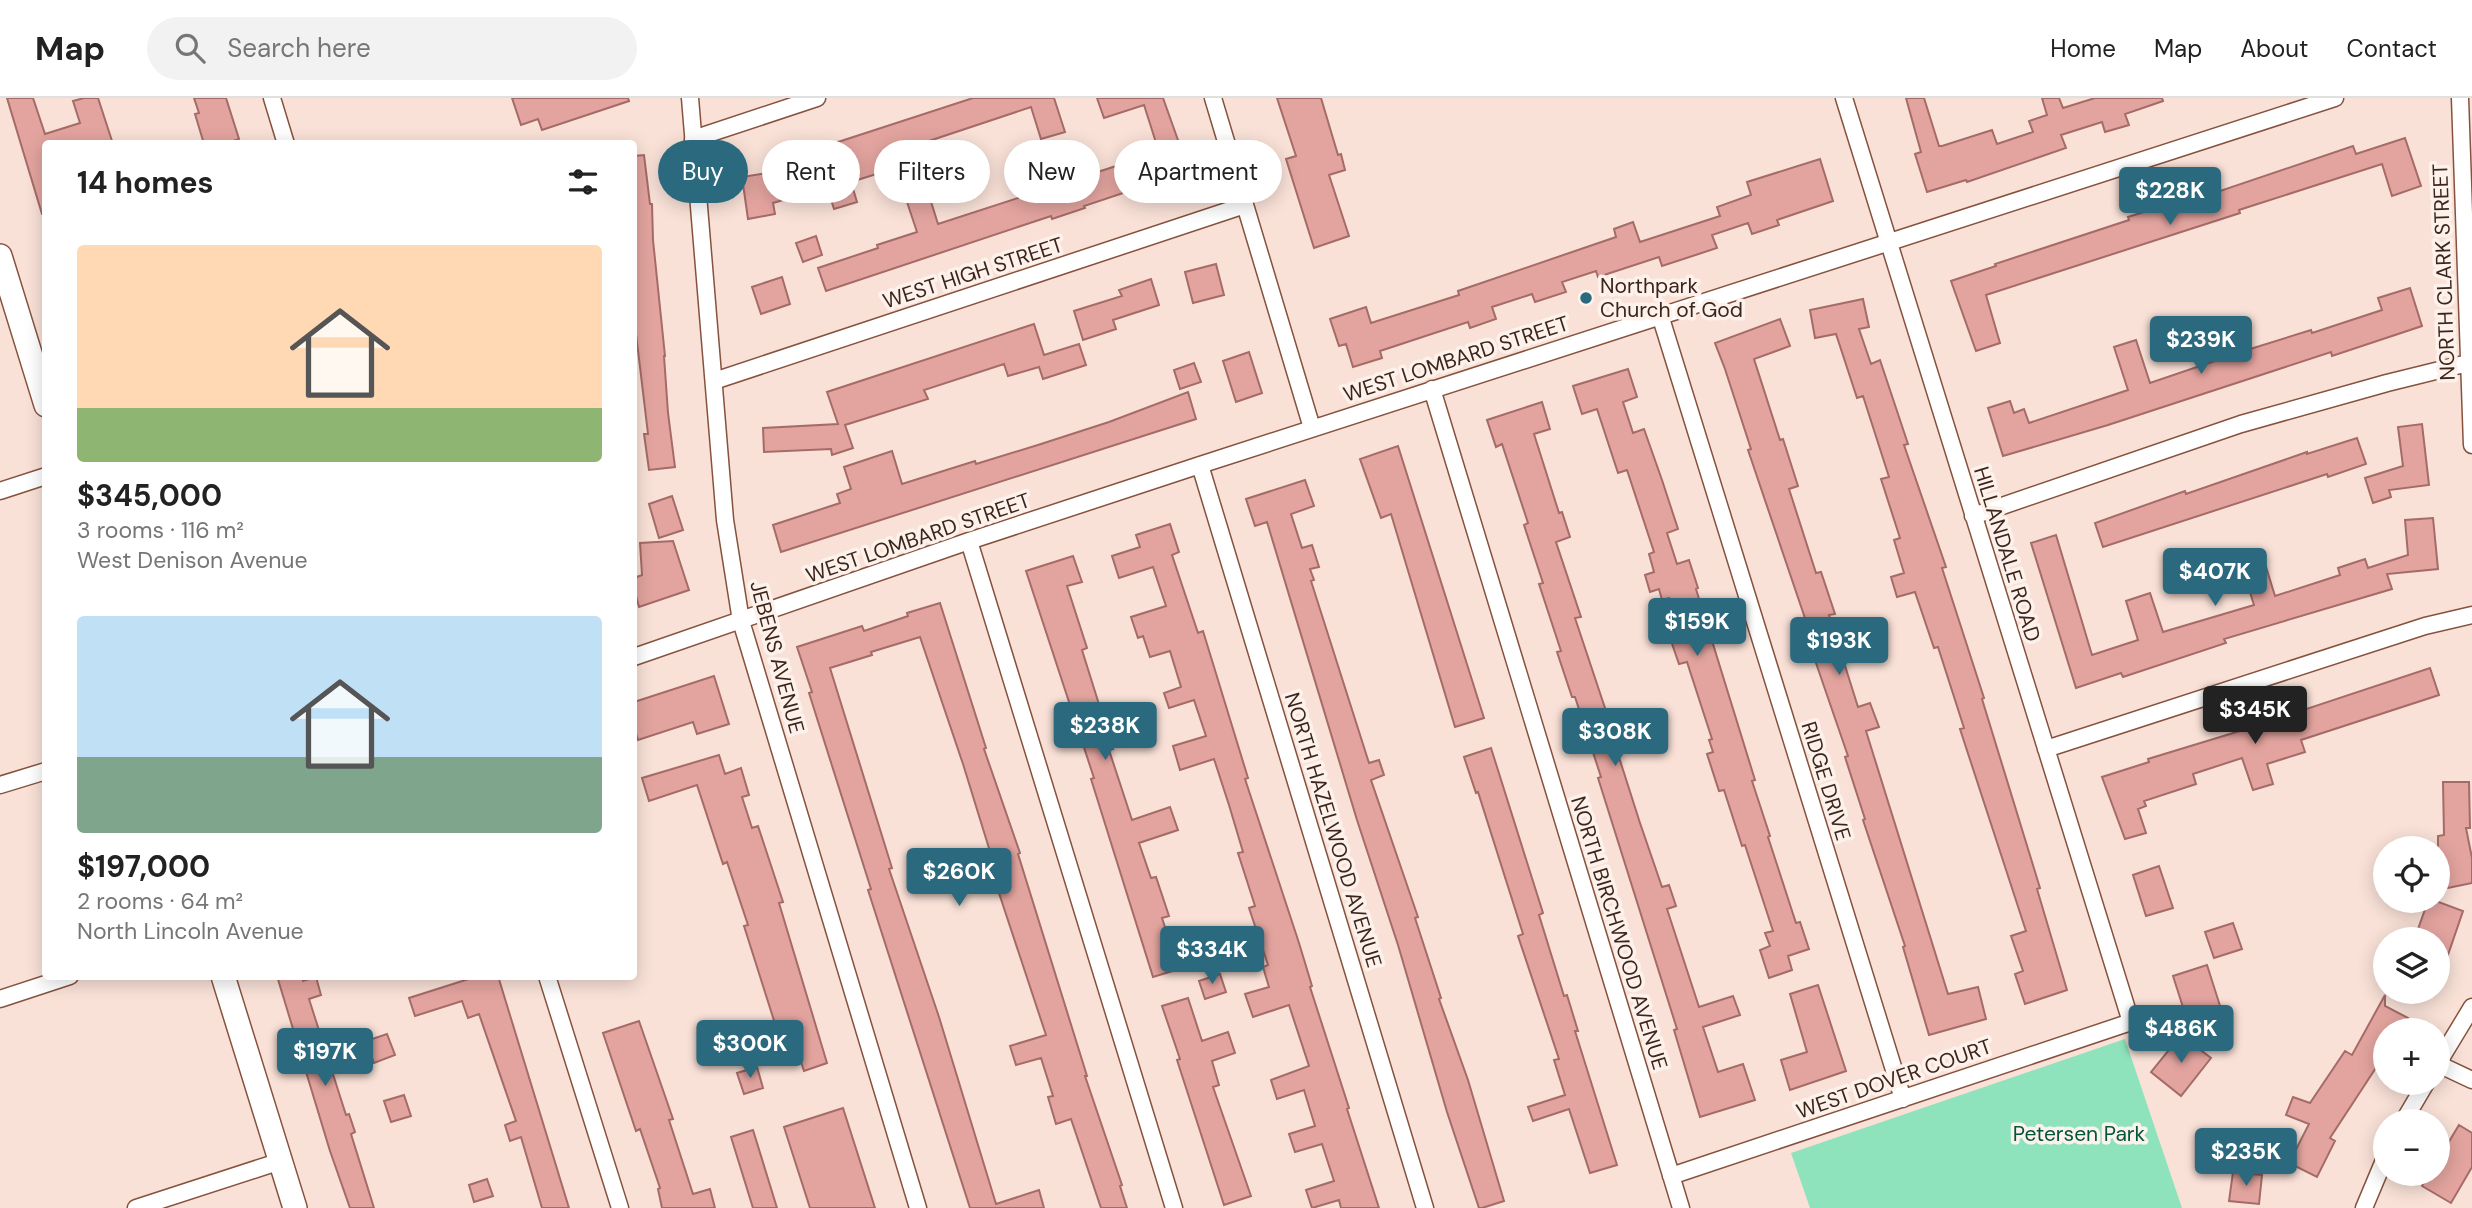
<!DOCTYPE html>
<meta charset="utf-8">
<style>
body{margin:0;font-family:"DM Sans",sans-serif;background:#f2f2f2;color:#222;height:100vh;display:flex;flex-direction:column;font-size:26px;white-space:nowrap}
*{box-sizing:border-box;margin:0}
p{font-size:23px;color:#767676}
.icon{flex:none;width:38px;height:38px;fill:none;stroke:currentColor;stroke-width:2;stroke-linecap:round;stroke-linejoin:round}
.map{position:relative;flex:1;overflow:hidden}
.sheet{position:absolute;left:42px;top:42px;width:595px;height:840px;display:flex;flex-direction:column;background:#fff;border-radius:7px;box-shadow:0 4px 18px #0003}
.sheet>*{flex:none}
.top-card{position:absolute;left:658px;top:42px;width:665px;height:63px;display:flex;gap:14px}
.buttons{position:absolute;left:2373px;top:738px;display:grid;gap:14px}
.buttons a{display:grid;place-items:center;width:77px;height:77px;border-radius:50%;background:#fff;box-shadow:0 4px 18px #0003;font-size:35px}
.price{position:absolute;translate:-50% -60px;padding:0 16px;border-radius:7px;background:#2a697e;color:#fff;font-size:23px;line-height:46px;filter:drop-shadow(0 2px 4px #0008)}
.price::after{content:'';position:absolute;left:50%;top:42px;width:21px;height:16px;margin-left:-10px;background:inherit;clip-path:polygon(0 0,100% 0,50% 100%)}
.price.on{background:#222;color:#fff}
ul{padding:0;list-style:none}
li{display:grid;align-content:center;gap:14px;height:371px;padding:0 35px}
li span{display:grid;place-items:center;height:217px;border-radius:7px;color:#555}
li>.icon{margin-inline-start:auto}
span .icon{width:126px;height:126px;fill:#fffc;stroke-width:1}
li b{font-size:30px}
h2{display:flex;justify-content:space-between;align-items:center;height:84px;padding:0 35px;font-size:30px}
.pill{padding:0 24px;border-radius:32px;background:#fff;box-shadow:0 4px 18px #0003;font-size:24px;line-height:63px}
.pill.on{background:#2a697e;color:#fff}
header{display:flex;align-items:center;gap:42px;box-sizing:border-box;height:98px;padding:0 35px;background:#fff;border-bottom:2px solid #e0e0e0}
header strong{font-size:33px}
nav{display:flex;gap:38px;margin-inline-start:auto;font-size:24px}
.search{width:490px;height:63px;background:#f2f2f2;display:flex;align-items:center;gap:18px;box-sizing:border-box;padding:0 24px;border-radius:38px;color:#767676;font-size:26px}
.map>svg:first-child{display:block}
.green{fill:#8ee3bc}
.building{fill:#e3a49f;stroke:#a56b67;stroke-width:2}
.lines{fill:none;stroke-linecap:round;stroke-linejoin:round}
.street-casing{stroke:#85523d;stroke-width:19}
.secondary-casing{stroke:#85523d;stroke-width:26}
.street{stroke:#fff;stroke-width:16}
.secondary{stroke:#fff;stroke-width:23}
.poi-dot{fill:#2a697e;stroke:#fdf1ec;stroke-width:2.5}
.labels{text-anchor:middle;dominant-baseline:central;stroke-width:7;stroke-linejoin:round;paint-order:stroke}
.street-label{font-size:21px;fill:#3c261c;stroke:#fdf1ec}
.poi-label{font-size:21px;fill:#3c261c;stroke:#fdf1ec;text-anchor:start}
.park-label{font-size:21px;fill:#00553a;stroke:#fdf1ec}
</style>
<header>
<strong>Map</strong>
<div class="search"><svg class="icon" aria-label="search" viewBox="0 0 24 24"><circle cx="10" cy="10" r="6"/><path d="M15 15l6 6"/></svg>Search here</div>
<nav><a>Home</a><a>Map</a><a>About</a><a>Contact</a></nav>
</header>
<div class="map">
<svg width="2472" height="1110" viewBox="0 0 2472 1110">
<rect width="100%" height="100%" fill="#f9e1d7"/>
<path class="green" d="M2125,941l57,169h-372l-19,-55z"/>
<path class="building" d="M7,0h26l12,36 35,-11 -7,-22 11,-3h14l15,46h-67v70h-4z
M194,0h32l13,41 -14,5h-21l-9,-30 4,-1z
M512,0h116l1,3 -87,29 -4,-11 -17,6z
M973,0h81l11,34 -24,7 -10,-32 -135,45 10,31 -15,5 -5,-17 -35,11 6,20 -23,7 -7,-22 -54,16 2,11 -27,5 -6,-42 51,-8 -4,-11z
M1097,0h66l26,73 -105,35 1,2 -33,11 -1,-3 -225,75 -8,-23 60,-20 -1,-3 40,-13 -11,-33 22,-7 10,32 221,-72 -15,-47 -40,13z
M1277,0h44l17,57 3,-1 4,16 -16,5 20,61 -35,12 -28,-89 10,-3z
M1906,0h18l15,48h3l50,-16 5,14 36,-12 -4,-11 18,-6 -5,-17h17l4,10 32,-10h67l1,3 -38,13 4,11 -24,7 -3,-10 -41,13 5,13 -99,34 -1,-2 -39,12 -12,-38 6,-2z
M2405,40l16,48 -29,10 -10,-32 -143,46 1,3 -254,82 14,48 -24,8 -25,-70 45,-15 -1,-2 134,-44 -1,-3 41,-13 1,4 183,-62 3,8z
M644,57l6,49h2l1,36 12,116h-1l4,57 7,54 -26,3 -5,-36h4l-14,-117v-161z
M1820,61l13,42 -56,19 2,5 -27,9 -4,-11 -36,12 5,13 -55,18 -3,-9 -61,20 -2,-6 -34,11 4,10 -31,10 -3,-8 -40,13 4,12 -26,9 -2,-6 -88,29 2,7 -29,9 -7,-23 -7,2 -9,-27 36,-12 5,16 88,-28 -1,-4 158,-54 -2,-8 19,-7 7,20 80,-26 -3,-9 34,-12 -4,-13z
M816,138l6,19 -19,7 -7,-19z
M1216,166l8,31 -31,8 -8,-31z
M782,179l8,27 -29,10 -9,-27z
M1151,181l8,26 -46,15 3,9 -33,11 -9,-29 48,-15 -3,-6z
M2410,190l12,38 -90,30 -1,-4 -223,73 -105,31 -15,-48 22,-7 4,12 10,-4 5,14 99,-33 -14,-43 22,-7 14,43 97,-33 64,-20 1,3 70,-23 -4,-12z
M1863,201l6,28 -10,2 12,35 9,-4 28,84 -4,1 42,122 -4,1 42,130 -2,1 58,189 -3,1 30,101 -42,14 -10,-30 8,-3 -12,-35 15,-5 -66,-202 4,-1 -26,-81 -4,1 -19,-56 -18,5 -6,-20 13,-4 -10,-33 6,-2 -19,-59 8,-2 -26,-81 -6,2 -21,-64 -21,4 -5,-28z
M1780,221l10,27 -36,13 26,81 3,-1 15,47 -9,3 27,84 5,-1 14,42 -6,1 29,92 12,-4 9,24 -13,4 82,263 30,-7 8,32 -57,16 -26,-88 2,-1 -42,-126 2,-1 -20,-62 3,-1 -42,-122 4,-1 -62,-183 3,-1 -26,-80 -10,-26z
M1034,226l10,31 35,-11 7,21 -43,14 -4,-12 -31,9 -4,-12 -80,26 4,9 -83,26 8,23 -21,7 -1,-6 -67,3 -1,-24 75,-4 -11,-32z
M1249,254l13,41 -26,9 -13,-41z
M1194,265l7,19 -21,7 -6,-19z
M1628,271l9,28 -14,5 10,31 11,-4 18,51 16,49 -11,4 10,31 12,-4 9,28 -2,1 59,191 -3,1 18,55 -2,1 28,86 4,-1 9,27 -21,7 4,14 -23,8 -9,-28 10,-4 -5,-13 8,-2 -28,-86 -3,1 -18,-56 -5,1 -12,-37 6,-2 -4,-12 3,-1 -25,-77 -8,2 -10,-29 11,-3 -11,-34 -7,2 -3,-11 -9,3 -5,-17 9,-3 -5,-18 5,-2 -27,-82 -9,3 -21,-64 -15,5 -9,-28z
M1188,294l8,27 -415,133 -8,-27 67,-22 -3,-9 14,-5 -7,-22 48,-16 10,33 73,-23 1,3 65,-20 68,-22z
M1542,304l8,27 -16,5 25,79 3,-1 8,25 -14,5 25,75 -6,1 44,132 -2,1 23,72 22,64 7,-2 7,21 -9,3 32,98 34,-11 7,19 -37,12 15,45 25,-8 12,36 -55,17 -26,-87 3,-1 -79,-251 3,-1 -26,-80h-3l-15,-45 4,-1 -22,-67 4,-1 -19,-58 4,-2 -26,-79 -6,3 -9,-27z
M2422,326l7,61 -40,5 2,7 -18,6 -8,-25 38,-12 -5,-39z
M2357,340l9,26 -38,13 -1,-3 -224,73 -8,-24 90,-32 1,3 121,-42v2z
M1398,348l86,272 -29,9 -64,-213 -10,4 -21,-59z
M1305,382l9,26 -23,8 11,34 10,-3 7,22 -9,2 4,11 -3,1 58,182 10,-3 5,15 -13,5 47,137 -3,1 26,80 -2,1 29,81 36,121 -22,7h-3l-32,-96 -49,-167 -41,-125 -90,-298 -12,4 -9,-27z
M672,398l11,34 -24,8 -10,-34z
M2433,420l5,51 -51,5 5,15 -168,50 2,4 -103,34 -2,-4 -45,15 -45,-145 25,-8 36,120 46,-15 -12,-39 24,-8 13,39 91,-27 -13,-41 22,-7 12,39 65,-21 -2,-7 27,-9 3,9 40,-13 -3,-35z
M1170,426l9,28 -7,3 26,78 5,-2 45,147 -3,1 54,164 13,43 -2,1 39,121 -2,1 32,99h-38l-2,-8 -27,8 -6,-18 28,-9 -12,-37 -27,8 -6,-18 26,-8 -11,-36 -27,9 -6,-19 38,-14 -20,-61 -36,12 -8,-23 24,-7 -6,-20 5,-2 -19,-57 6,-2 -17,-53 5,-1 -14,-47 -15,-46 -34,11 -7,-24 33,-10 -12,-36 -25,8 -5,-15 17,-6 -11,-36 -20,6 -7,-21 -5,2 -7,-21 35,-11 -13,-39 -34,11 -7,-22 28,-9 -4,-12z
M673,443l16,49 -50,17 -5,-18v-11l8,-3 -2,-32z
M1073,458l9,26 -15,4 20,62 -5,2 31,99 -4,1 23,70 38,-13 8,23 -39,13 12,35 5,-1 13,39 -7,2 17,51 -26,8 -62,-198 3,-1 -68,-207z
M940,505l46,145 -2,1 36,104 -2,1 69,222h-2l37,109 -2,1 7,22h-26l-30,-89 -15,5 -8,-27 5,-1 -12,-38 -25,7 -6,-19 36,-11 -54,-163 4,-1 -33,-107 -43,-127 -49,15 1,3 -42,13 62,200 -3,1 50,148 57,187 43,-14 5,18h-74l-102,-318 3,-1 -62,-196 3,-1 -15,-45 65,-21 2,5 44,-15 -1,-3z
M2430,570l9,27 -138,45 4,12 -38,12 6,20 -20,6 -11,-32 -49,16 3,10 -52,17 2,5 -8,3 8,24 -21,6 -23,-62 47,-15 -1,-3 95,-29z
M714,578l15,48 -32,10 -4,-12 -55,18 -4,-13v-25z
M1491,650l52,165 -4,2 25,81 3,-1 11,36h-3l42,134 -27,8 -21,-64 -36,12 -5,-14 37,-12 -11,-35 5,-1 -41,-123 5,-2 -45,-142 -2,1 -12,-36z
M719,657l6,19 16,-6 8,27 -7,2 10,31 6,-2 25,76 -4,1 48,160 -23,8 -15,-45 -12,4 -33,-104 4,-1 -21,-63 -4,2 -26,-79 -48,16 -7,-23z
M2443,684h26l1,46h-4l6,30v25l-34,7v-54l6,-1z
M2159,768l14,42 -27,8 -13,-41z
M2428,803h8l27,10 -23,67 -2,-1v-37l-21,-8z
M2233,825l9,26 -28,9 -9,-26z
M2207,867l15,47 -34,11 -15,-47z
M1220,876l6,18 -21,7 -6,-18z
M277,878h25l1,5 13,-4 5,18 -12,4 37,116 3,-1 6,18 -4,2 23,74h-24l-20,-57z
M478,878h20l71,232h-27l-21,-71 -11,4 -5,-16 11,-4 -37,-107 -11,4 -6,-17 -47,15 -6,-18z
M1818,887l28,86 -56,19 -9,-30 26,-8 -17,-58z
M2385,897v11l23,12 -7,13h-16v23l-55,84 5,3 -18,36 -28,-14 20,-39 -23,-9 7,-18 17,6 35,-52 7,4z
M1188,900l14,43 26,-9 7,21 -23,8 7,24 -6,2 38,109 -27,9 -47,-145 3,-1 -18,-53z
M639,923l34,98 -4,1 24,74 17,-5 5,19h-53l-4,-19 2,-1 -20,-59 -4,2 -33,-98z
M387,936l8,21 -21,8 -8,-22z
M2181,937l30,23 -30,38 -30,-24z
M757,969l6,21 -19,6 -7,-21z
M404,997l7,21 -20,6 -7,-21z
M843,1010l32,100h-65l-26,-81z
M2459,1027l13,8v34l-21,36 -29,-17 7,-12h9v-14z
M753,1032l24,78h-24l-22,-71z
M2233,1074l29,3 -3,29 -30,-3z
M487,1081l6,17 -19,6 -5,-17z"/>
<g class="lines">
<g class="street-casing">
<path id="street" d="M272,0l14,46
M690,0l35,422 16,101 177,587
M1213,0l99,330
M2460,0l12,347
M693,41l124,-41
M1660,217l243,784
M714,283l531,-176
M1432,291l249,819
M1200,367l225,743
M0,393l46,-15
M1973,418l268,-92 146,-41 85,-21
M969,443l205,667
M634,559l335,-116 231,-76 1135,-367
M2046,651l379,-123 47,-11
M0,687l46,-14
M547,878l73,232
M0,901l70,-23
M2438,965l34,-56
M2438,966l34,16
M2403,1024l23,-39
M1671,1078l460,-154 -287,-924
M136,1110l145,-47
M2364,1110l21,-50"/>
</g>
<g class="secondary-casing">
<path id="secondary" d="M0,158l46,149
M223,878l72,232"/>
</g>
<use href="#street" class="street"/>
<use href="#secondary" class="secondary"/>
</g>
<circle class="poi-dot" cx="1586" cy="200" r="7"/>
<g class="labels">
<g class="street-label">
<text transform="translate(2444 174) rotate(-92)">NORTH CLARK STREET</text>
<text transform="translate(973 175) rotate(-18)">WEST HIGH STREET</text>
<text transform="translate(1456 261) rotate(-18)">WEST LOMBARD STREET</text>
<text transform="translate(918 440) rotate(-19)">WEST LOMBARD STREET</text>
<text transform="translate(2007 456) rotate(73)">HILLANDALE ROAD</text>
<text transform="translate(777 559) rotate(75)">JEBENS AVENUE</text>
<text transform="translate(1826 683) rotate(73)">RIDGE DRIVE</text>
<text transform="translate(1333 732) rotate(73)">NORTH HAZELWOOD AVENUE</text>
<text transform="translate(1619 835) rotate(73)">NORTH BIRCHWOOD AVENUE</text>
<text transform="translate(1894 981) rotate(-19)">WEST DOVER COURT</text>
</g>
<g class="poi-label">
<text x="1600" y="188">Northpark<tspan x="1600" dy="24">Church of God</tspan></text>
</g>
<g class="park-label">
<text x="2079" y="1036">Petersen Park</text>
</g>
</g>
</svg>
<div class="buttons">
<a><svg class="icon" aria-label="locate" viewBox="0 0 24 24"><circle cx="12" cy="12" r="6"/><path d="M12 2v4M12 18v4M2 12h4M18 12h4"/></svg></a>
<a><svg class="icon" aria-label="layers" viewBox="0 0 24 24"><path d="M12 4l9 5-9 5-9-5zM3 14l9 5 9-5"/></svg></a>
<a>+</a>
<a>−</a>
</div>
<b class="price" style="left:2170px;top:129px">$228K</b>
<b class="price" style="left:2201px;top:278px">$239K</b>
<b class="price" style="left:2215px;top:510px">$407K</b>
<b class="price" style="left:1697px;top:560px">$159K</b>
<b class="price" style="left:1839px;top:579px">$193K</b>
<b class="price on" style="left:2255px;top:648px">$345K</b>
<b class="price" style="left:1105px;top:664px">$238K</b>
<b class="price" style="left:1615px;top:670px">$308K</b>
<b class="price" style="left:959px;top:810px">$260K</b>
<b class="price" style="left:1212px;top:888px">$334K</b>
<b class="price" style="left:2181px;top:967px">$486K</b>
<b class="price" style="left:750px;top:982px">$300K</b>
<b class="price" style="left:325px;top:990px">$197K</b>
<b class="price" style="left:2246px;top:1090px">$235K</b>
<div class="top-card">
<a class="pill on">Buy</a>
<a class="pill">Rent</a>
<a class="pill">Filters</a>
<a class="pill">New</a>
<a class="pill">Apartment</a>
</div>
<section class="sheet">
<h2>14 homes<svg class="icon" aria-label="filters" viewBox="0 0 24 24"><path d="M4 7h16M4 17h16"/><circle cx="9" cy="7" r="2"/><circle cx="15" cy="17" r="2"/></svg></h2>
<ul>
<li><span style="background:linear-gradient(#ffd9b3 75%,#8fb573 0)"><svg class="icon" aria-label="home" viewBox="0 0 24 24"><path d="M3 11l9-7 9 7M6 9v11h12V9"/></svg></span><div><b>$345,000</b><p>3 rooms · 116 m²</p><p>West Denison Avenue</p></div></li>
<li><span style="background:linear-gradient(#bfe0f5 65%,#7fa58c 0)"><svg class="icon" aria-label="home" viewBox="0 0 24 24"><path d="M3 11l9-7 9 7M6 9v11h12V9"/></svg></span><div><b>$197,000</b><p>2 rooms · 64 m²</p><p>North Lincoln Avenue</p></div></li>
</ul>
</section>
</div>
